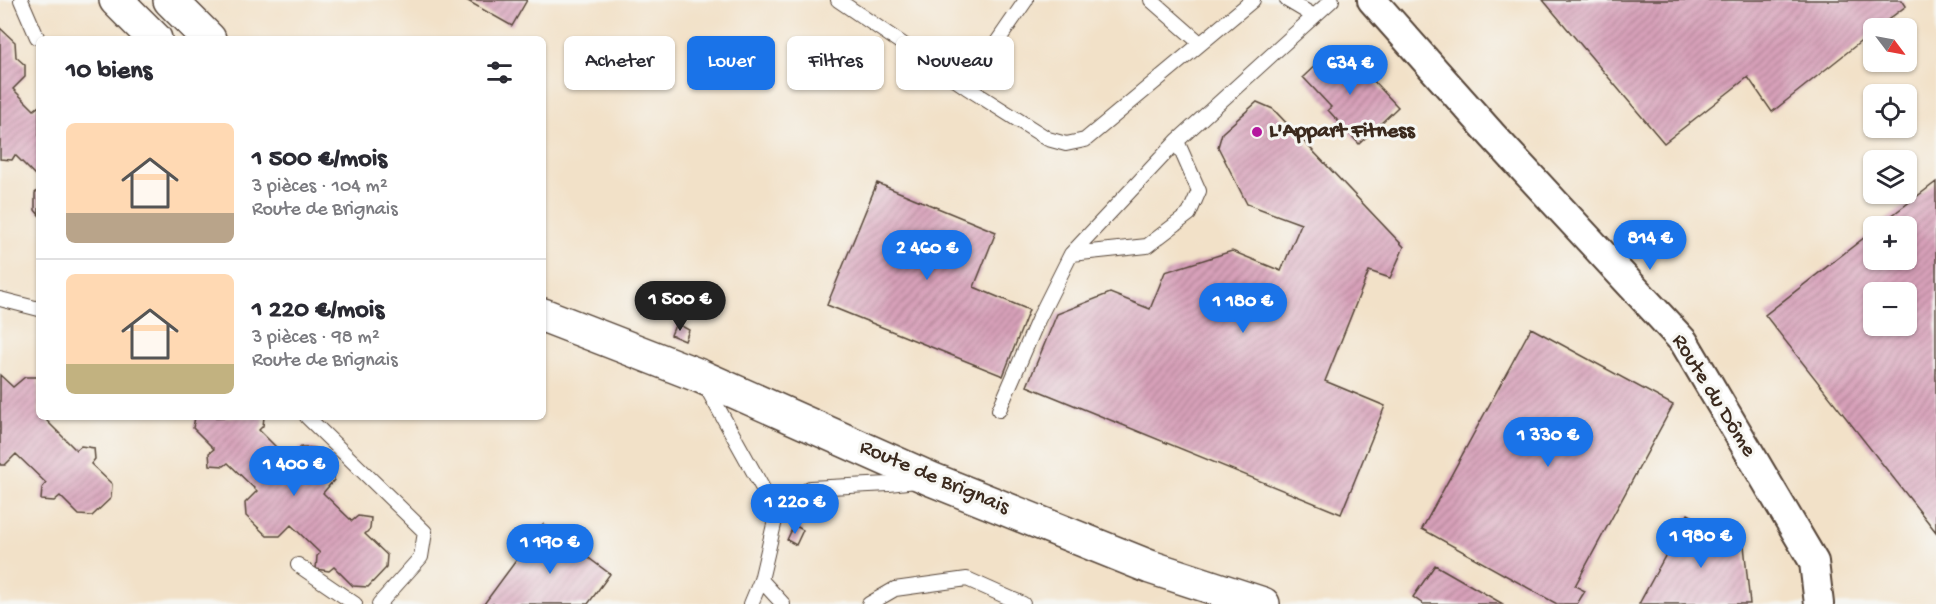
<!DOCTYPE html>
<html lang="fr">
<meta charset="utf-8">
<style>
body{margin:0;font-family:"Gochi Hand",sans-serif;background:#f7f7f7;color:#2b2b33;height:100vh;display:flex;flex-direction:column;font-size:22px;white-space:nowrap}
*{box-sizing:border-box;margin:0}
p{font-size:20px;color:#7c7c81}
.icon{flex:none;width:33px;height:33px;fill:none;stroke:currentColor;stroke-width:2;stroke-linecap:round;stroke-linejoin:round}
.map{position:relative;flex:1;overflow:hidden}
.side{position:absolute;left:36px;top:36px;width:510px;height:384px;display:flex;flex-direction:column;background:#fff;border-radius:9px;box-shadow:0 2px 4px #0004}
.side>*{flex:none}
.banner{position:absolute;left:564px;top:36px;width:570px;height:54px;display:flex;gap:12px}
.needle{width:39px;rotate:122deg}
.buttons{position:absolute;left:1863px;top:18px;display:grid;gap:12px}
.buttons a{display:grid;place-items:center;width:54px;height:54px;border-radius:9px;background:#fff;box-shadow:0 2px 4px #0004;font-size:30px}
.price{position:absolute;translate:-50% -51px;padding:0 14px;border-radius:21px;background:#1a73e8;color:#fff;font-size:20px;line-height:39px;filter:drop-shadow(0 2px 3px #0008)}
.price::after{content:'';position:absolute;left:50%;top:36px;width:18px;height:14px;margin-left:-9px;background:inherit;clip-path:polygon(0 0,100% 0,50% 100%)}
.price.selected{background:#222;color:#fff}
ul{padding:0;list-style:none}
li{display:flex;align-items:center;gap:18px;height:150px;padding:0 30px}
li+li{border-top:2px solid #e1e1e2}
li span{display:grid;place-items:center;flex:none;width:168px;height:120px;border-radius:9px;color:#555}
li>.icon{margin-inline-start:auto}
span .icon{width:72px;height:72px;fill:#fffc;stroke-width:1}
li b{font-size:26px}
h2{display:flex;justify-content:space-between;align-items:center;height:72px;padding:0 30px;font-size:26px}
.pill{padding:0 21px;border-radius:9px;background:#fff;box-shadow:0 2px 4px #0004;font-size:21px;line-height:54px}
.pill.selected{background:#1a73e8;color:#fff}
.map>svg:first-child{display:block}
.building{fill:url(#building-hatch);fill-rule:evenodd}
.lines{fill:none;stroke-linecap:round;stroke-linejoin:round}
.lane-casing{stroke:#564538;stroke-width:16}
.street-casing{stroke:#564538;stroke-width:32}
.primary-casing{stroke:#564538;stroke-width:36}
.lane{stroke:#fff;stroke-width:14}
.street{stroke:#fff;stroke-width:28}
.primary{stroke:#fff;stroke-width:33}
.poi-dot{fill:#b5179e;stroke:#f6f6f2;stroke-width:2}
.labels{text-anchor:middle;dominant-baseline:central;stroke-width:6;stroke-linejoin:round;paint-order:stroke}
.poi-label{font-size:22px;font-weight:bold;fill:#3b2a1e;stroke:#f6f6f2;text-anchor:start}
.street-label{font-size:22px;fill:#3b2a1e;stroke:#f6f6f2}
</style>
<div class="map">
<svg width="1936" height="604" viewBox="0 0 1936 604">
<defs>
<pattern id="building-hatch" width="6" height="6" patternUnits="userSpaceOnUse" patternTransform="scale(1.5)"><rect width="6" height="6" fill="#d7a0b9"/><path d="M-1 1l2-2M0 6l6-6M5 7l2-2" fill="none" stroke="#b08396"/></pattern>
</defs>
<rect width="100%" height="100%" fill="#f6f6f2"/>
<filter id="ink" filterUnits="userSpaceOnUse"><feTurbulence type="fractalNoise" baseFrequency=".0167" numOctaves="2"/><feDisplacementMap in="SourceGraphic" scale="12" xChannelSelector="R" yChannelSelector="G"/><feConvolveMatrix kernelMatrix="1 2 1 2 8 2 1 2 1" color-interpolation-filters="sRGB"/></filter>
<filter id="wash" filterUnits="userSpaceOnUse"><feTurbulence type="fractalNoise" baseFrequency=".008" numOctaves="4" result="noise"/><feDisplacementMap in="SourceGraphic" scale="24" xChannelSelector="R" yChannelSelector="G"/><feGaussianBlur stdDeviation="1.35" result="paint"/><feColorMatrix in="noise" values="0 0 0 0 0 0 0 0 0 0 0 0 0 0 0 0 0 1.4 0 .05"/><feComposite in="paint" operator="in"/></filter>
<g filter="url(#wash)">
<rect width="100%" height="100%" fill="#f2e1c8"/>
<g id="blocks">
<path class="building" d="M466,0h61l-15,26z
M1543,0h359l4,6 -29,22h-3v3l-102,81 -24,-35 -84,66z
M0,28l15,14 1,15 9,8v12l-12,12 21,21 5,-4v73l-24,-24 -3,5 -12,-1z
M1334,48l27,30 5,-5 32,34 -39,37 -31,-34 3,-3 -28,-30z
M1257,102l16,7 131,138 -14,31 -21,-7 -44,110 60,25 -44,108 -314,-128 30,-72 53,-21 40,16 15,-37 67,-21 49,20 20,-47 -54,-20 -29,-57 4,-14z
M1936,182v350l-171,-217 109,-85v30h32v-34h-28zM1874,292h32v34h-32z
M877,183l119,49 -22,55 55,23 -26,66 -176,-71z
M39,189v26l-4,-5v-17z
M676,323l13,7 -4,11 -14,-6z
M1531,328l142,77 -98,181 10,5 -8,13h-20l-135,-75z
M0,375l13,12 12,-10h13l1,40h12l-4,4 29,29 5,-4 13,2 1,11 -4,5 21,20 -1,14 -19,18 -13,-1 -19,-19 -6,5 -13,-1 1,-12 4,-5 -30,-29 -11,11h-5z
M195,417h69l-1,9 -4,4 29,29 13,-12 14,1 19,19v13l-11,13 29,28 6,-5 13,2 -1,11 -5,5 22,21 -1,13 -18,19 -15,-1 -19,-19 -5,4 -13,-2 1,-13 3,-3 -29,-28 -11,11h-13l-21,-20 -1,-13 12,-12 -29,-28 -4,3 -14,-1 -1,-12 5,-4 -21,-21z
M1688,514l56,31 6,59h-111z
M543,524l67,50 -22,30h-104z
M794,525l9,5 -7,15 -9,-5z
M1435,565l68,39h-80l-10,-7z"/>
</g>
</g>
<g filter="url(#ink)">
<use href="#blocks" fill-opacity="0" stroke="#564538" stroke-width="1.5"/>
<g class="lines">
<g class="lane-casing">
<path id="lane" d="M21,0l16,37
M838,0l128,87 82,52 18,5 19,-4 168,-140
M1151,0l49,43
M1287,0l27,16
M966,87l60,-87
M1071,254l76,-8 42,-32 10,-23 -22,-50
M0,299l39,10
M704,383l58,104 14,29 34,-28 79,-4 27,-3
M999,410l39,-90 33,-66 106,-113 155,-141
M307,417l118,115 -4,25 -42,47
M298,565l57,39
M761,580l22,24
M751,604l10,-24 15,-64
M869,604l26,-15 72,-10 56,25"/>
</g>
<g class="street-casing">
<path id="street" d="M1372,0l121,136 191,206 130,220 5,42"/>
</g>
<g class="primary-casing">
<path id="primary" d="M116,0l39,39
M170,0l39,39
M543,315l157,61 231,103 219,88 113,37"/>
</g>
<use href="#lane" class="lane"/>
<use href="#street" class="street"/>
<use href="#primary" class="primary"/>
</g>
</g>
<circle class="poi-dot" cx="1257" cy="132" r="6"/>
<g class="labels">
<g class="poi-label">
<text x="1269" y="132">L'Appart Fitness</text>
</g>
<g class="street-label">
<text transform="translate(1713 396) rotate(58)">Route du Dôme</text>
<text transform="translate(934 478) rotate(23)">Route de Brignais</text>
</g>
</g>
</svg>
<div class="buttons">
<a><svg class="needle" viewBox="-14 -14 28 28"><path d="M0-13l5 13h-10z" fill="#e53935"/><path d="M0 13l5-13h-10z" fill="#7c7c81"/></svg></a>
<a><svg class="icon" aria-label="locate" viewBox="0 0 24 24"><circle cx="12" cy="12" r="6"/><path d="M12 2v4M12 18v4M2 12h4M18 12h4"/></svg></a>
<a><svg class="icon" aria-label="layers" viewBox="0 0 24 24"><path d="M12 4l9 5-9 5-9-5zM3 14l9 5 9-5"/></svg></a>
<a>+</a>
<a>−</a>
</div>
<b class="price" style="left:1350px;top:96px">634 €</b>
<b class="price" style="left:1650px;top:271px">814 €</b>
<b class="price" style="left:927px;top:281px">2 460 €</b>
<b class="price selected" style="left:680px;top:332px">1 500 €</b>
<b class="price" style="left:1243px;top:334px">1 180 €</b>
<b class="price" style="left:1548px;top:468px">1 330 €</b>
<b class="price" style="left:294px;top:497px">1 400 €</b>
<b class="price" style="left:795px;top:535px">1 220 €</b>
<b class="price" style="left:1701px;top:569px">1 980 €</b>
<b class="price" style="left:550px;top:575px">1 190 €</b>
<div class="banner">
<a class="pill">Acheter</a>
<a class="pill selected">Louer</a>
<a class="pill">Filtres</a>
<a class="pill">Nouveau</a>
</div>
<section class="side">
<h2>10 biens<svg class="icon" aria-label="filters" viewBox="0 0 24 24"><path d="M4 7h16M4 17h16"/><circle cx="9" cy="7" r="2"/><circle cx="15" cy="17" r="2"/></svg></h2>
<ul>
<li><span style="background:linear-gradient(#ffd9b3 75%,#b9a48a 0)"><svg class="icon" aria-label="home" viewBox="0 0 24 24"><path d="M3 11l9-7 9 7M6 9v11h12V9"/></svg></span><div><b>1 500 €/mois</b><p>3 pièces · 104 m²</p><p>Route de Brignais</p></div></li>
<li><span style="background:linear-gradient(#ffd9b3 75%,#c2b280 0)"><svg class="icon" aria-label="home" viewBox="0 0 24 24"><path d="M3 11l9-7 9 7M6 9v11h12V9"/></svg></span><div><b>1 220 €/mois</b><p>3 pièces · 98 m²</p><p>Route de Brignais</p></div></li>
</ul>
</section>
</div>
